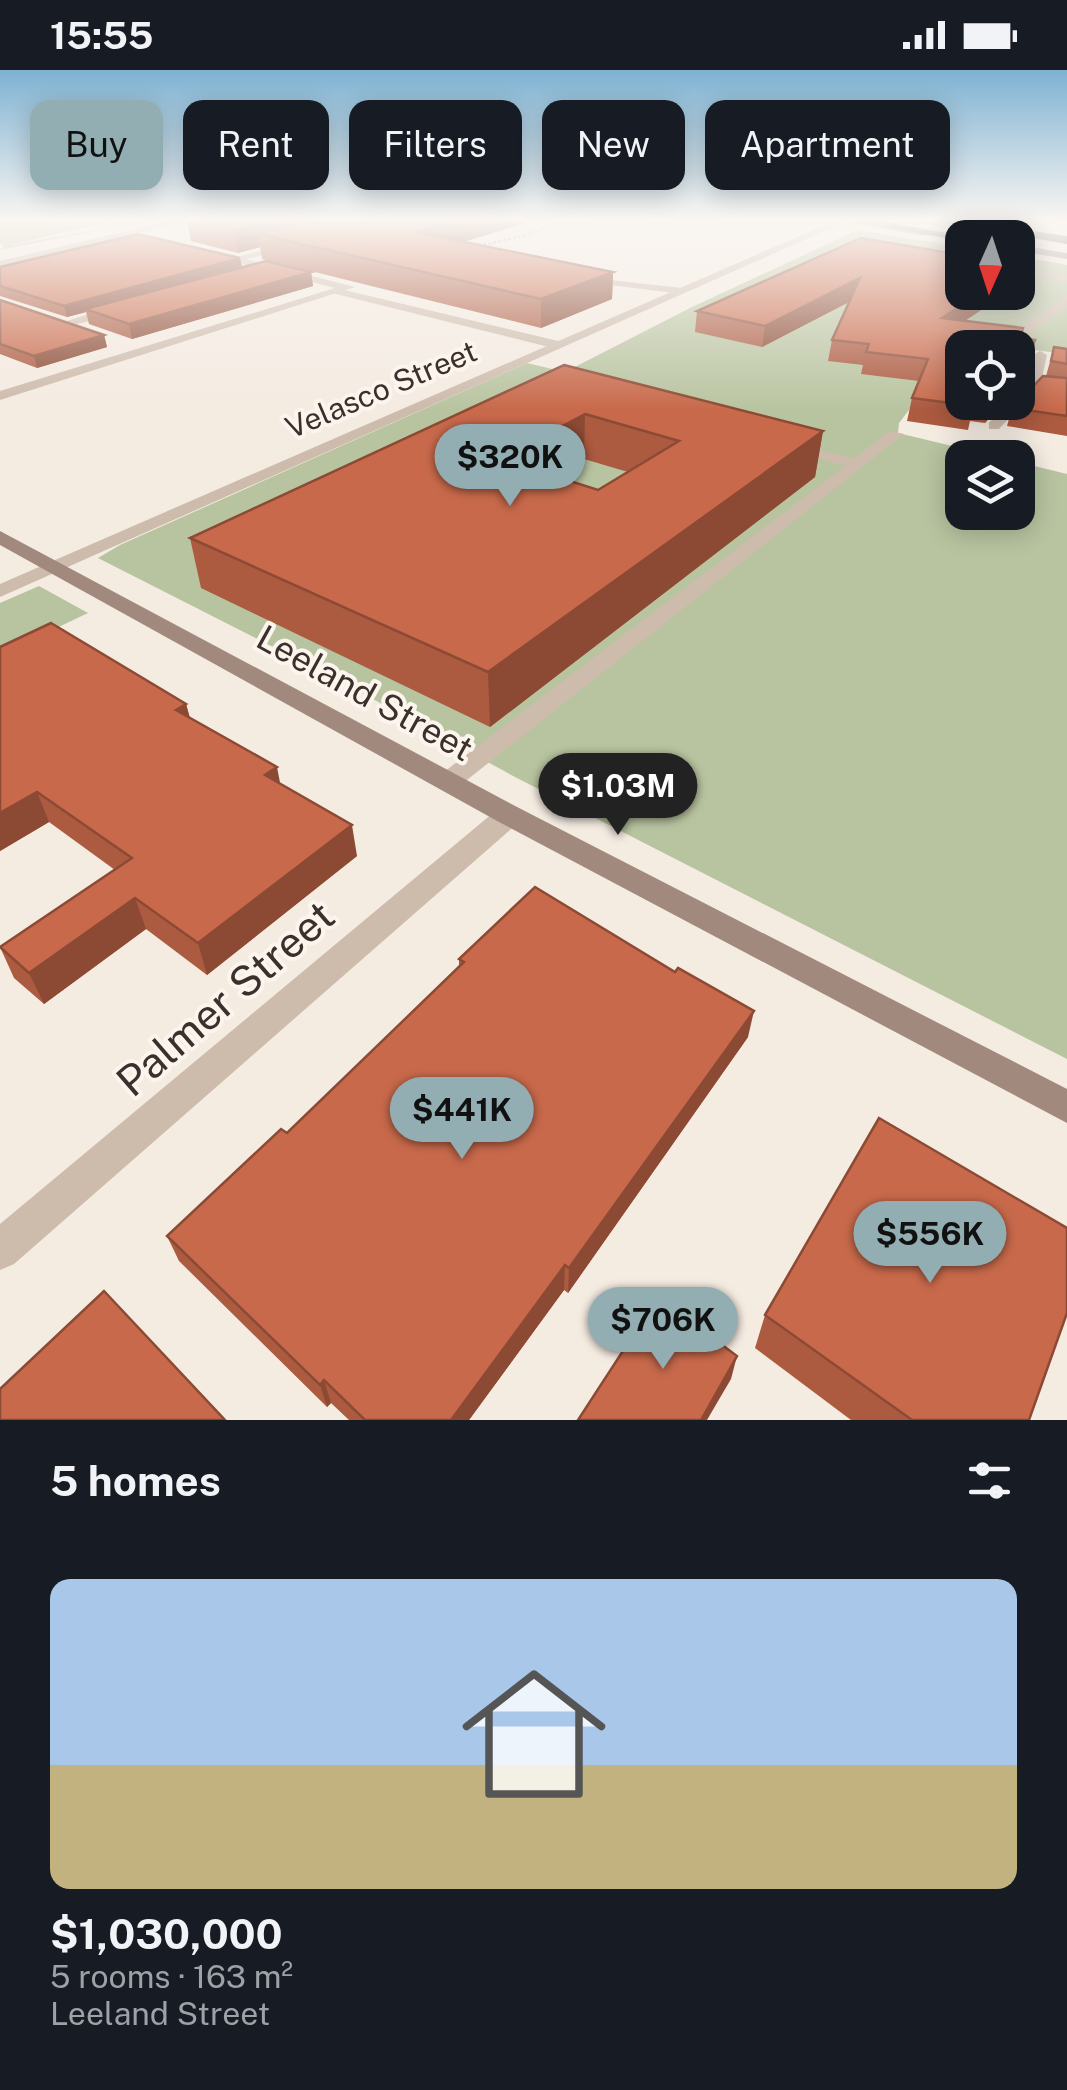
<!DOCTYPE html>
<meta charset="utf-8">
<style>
body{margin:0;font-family:"Public Sans",sans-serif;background:#242831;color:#f1f3f6;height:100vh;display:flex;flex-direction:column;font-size:38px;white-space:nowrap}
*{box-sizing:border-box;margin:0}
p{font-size:32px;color:#9ea1a6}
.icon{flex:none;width:55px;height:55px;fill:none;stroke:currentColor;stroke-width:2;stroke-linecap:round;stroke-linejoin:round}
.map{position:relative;height:1350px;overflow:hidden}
.sheet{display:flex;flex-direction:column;background:#171b24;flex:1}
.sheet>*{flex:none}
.banner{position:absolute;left:30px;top:30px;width:1008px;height:90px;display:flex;gap:20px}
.needle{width:65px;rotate:183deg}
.buttons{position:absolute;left:945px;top:150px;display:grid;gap:20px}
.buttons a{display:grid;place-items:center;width:90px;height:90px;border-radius:20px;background:#171b24;box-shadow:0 5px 25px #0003;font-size:50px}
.price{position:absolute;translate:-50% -85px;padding:0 22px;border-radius:35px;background:#92aeb2;color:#111;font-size:32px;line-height:65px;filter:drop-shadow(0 2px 5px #0008)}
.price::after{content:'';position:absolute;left:50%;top:60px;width:30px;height:22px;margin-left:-15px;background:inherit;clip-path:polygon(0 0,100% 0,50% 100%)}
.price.on{background:#222;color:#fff}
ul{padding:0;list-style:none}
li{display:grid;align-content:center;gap:20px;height:530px;padding:0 50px}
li+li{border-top:2px solid #363941}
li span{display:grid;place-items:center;height:310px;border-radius:20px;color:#555}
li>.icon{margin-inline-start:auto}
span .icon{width:180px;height:180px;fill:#fffc;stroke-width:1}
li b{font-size:42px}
h2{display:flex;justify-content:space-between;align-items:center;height:120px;padding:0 50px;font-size:42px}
.tag{padding:0 35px;border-radius:20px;background:#171b24;box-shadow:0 5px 25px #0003;font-size:35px;line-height:90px}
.tag.on{background:#92aeb2;color:#111}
.status{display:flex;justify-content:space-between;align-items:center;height:70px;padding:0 50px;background:#171b24;direction:ltr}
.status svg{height:28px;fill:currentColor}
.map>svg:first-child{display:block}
.green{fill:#b8c4a0}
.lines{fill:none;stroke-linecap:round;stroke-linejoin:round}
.path{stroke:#b9a596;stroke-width:2.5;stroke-dasharray:2.5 2.5;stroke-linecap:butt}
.service{fill:#cdbbac;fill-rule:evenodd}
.minor{fill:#cdbbac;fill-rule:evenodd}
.secondary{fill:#a18a7d;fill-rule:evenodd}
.motorway{fill:#5c4a42;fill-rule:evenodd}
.wall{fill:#ac5a40;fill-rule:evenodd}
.shaded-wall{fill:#8c4a34}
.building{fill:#c8694b;stroke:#8c4a34;stroke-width:2.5;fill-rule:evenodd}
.labels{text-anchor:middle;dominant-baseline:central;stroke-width:8;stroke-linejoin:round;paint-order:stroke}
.far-street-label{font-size:30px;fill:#3b302b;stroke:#fbf5ee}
.street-label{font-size:35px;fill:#3b302b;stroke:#fbf5ee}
.near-street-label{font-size:42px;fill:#3b302b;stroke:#fbf5ee}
</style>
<div class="status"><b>15:55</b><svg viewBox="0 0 49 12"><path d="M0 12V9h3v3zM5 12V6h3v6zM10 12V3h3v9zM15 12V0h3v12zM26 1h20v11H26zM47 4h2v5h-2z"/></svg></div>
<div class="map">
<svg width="1067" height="1350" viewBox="0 0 1067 1350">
<rect width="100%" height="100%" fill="#f4ebe1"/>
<path class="green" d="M0,151h112l-106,25 138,-25 -144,29 4,-4 -4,-2z
M858,160l104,17v45h56v-36l49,9v89l-105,-13 -63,82 -1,10 100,24 -36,1v54h56v-50l49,12v585l-552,-282 -173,-95 -244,-124 22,-13 407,-182 38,9 127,-65z
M39,516l49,27 -88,42v-52z"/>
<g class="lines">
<path class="path" d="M597,151h48
M474,177l49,-11 39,-15"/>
<path class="service" d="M294,171l4,5 -62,16 -5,-3z
M1018,199l49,7v6l-49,-7z
M574,206l108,12 6,3 -6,3 -104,-13z
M336,218l226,54 2,3 -7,4 -225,-56z
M1067,226v10l-39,28h-8v-6z
M118,235l4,7 -59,16 -6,-4z
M1040,281l7,4 -6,27 26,4v8l-31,-4 -37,39h-10v-6l18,-21h11v-9l8,-9 7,-29z
M890,361l14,3 -446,353h-18l-4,-6 4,-6 405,-309 -62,-18v-6l71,16z"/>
<path class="minor" d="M169,151h18l-187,46v-6z
M834,151h13l-847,376v-13z
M210,180l145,37 -355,113v-9l335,-103 -129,-33z
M509,736l10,2 4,7 -4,7 -505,442 -14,6v-46l499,-416z"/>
<path class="secondary" d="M840,151h25l64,12 -5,3z
M1018,175l49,8v6l-49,-8z
M0,461l519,277 548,281v34l-568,-301 -499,-277z"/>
<path class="motorway" d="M854,151h29l84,16 -6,4z
M936,151h30l101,15v8z"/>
</g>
<path class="wall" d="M187,151h344l-67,21 149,30 -1,27 -71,29 -279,-69 -2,-12 -22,6 -47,-12z
M240,188l2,9 69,5 2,14 -181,53 -43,-15 -3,-12 -19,5 -67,-21v-29z
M962,222h46l-43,29 55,17 15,2 -17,50v-42l-56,54h40l-17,21 -15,-2 -2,9 -61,-9 5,-23 7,-17 -58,-7 2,-9 -35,-4 4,-21 18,-39 -88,46 -67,-15 2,-21z
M0,230l104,35 3,12 -70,21 -37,-14z
M1054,277l13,2v87l-60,-10 5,-18 34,-32z
M564,295l259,66 -8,46 -325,250 -289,-139 -11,-50zM584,389l44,13 -30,18 -44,-14z
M0,577l186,57 4,14 90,66 77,72 -150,119 -61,-46 -102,75 -30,-26 -14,-31 115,-77 -66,-48 -49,29z
M459,889l289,78 -180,256 -4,-3 -95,130h-120l-18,-17 -4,4 -148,-146 -12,-25 120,-103 172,-166z
M765,1245l264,105h-178l-96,-72z"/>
<path class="shaded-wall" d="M263,151h40l2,13h-47l2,13 -22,6 -4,-24z
M452,151h79l-114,35 -2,-24z
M240,188l2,10 -157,41 1,3 -19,5 -3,-11z
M1026,196l-6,18 -2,2v-15z
M311,202l2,14 -181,53 -3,-15z
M613,202l-1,27 -71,29v-29z
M860,208l-3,20 -95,49 3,-21z
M983,222h25l-71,47 5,-21z
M104,265l3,12 -70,21 -3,-12z
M1035,270l-7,22 -10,28v-14z
M991,332h11l-17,21z
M585,344l-1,45 -82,47 -1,-47z
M823,361l-8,46 -325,250 -2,-55z
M186,634l8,30 -18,-24z
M277,697l6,31 -18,-23z
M37,722l12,30 -49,29v-38z
M352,755l5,31 -150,119 -9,-32z
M135,828l11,31 -102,75 -15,-31z
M754,941l-6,26 -180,256 1,-25z
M565,1195l-1,25 -95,130h-18z
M737,1286l-6,23 -24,41h-6z
M324,1310l7,23 -4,4 -7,-22z"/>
<path class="building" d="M202,151h61l-29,8z
M308,151h144l-37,11 198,40 -72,27 -283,-65z
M138,164l102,24 -176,48 -64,-20v-19z
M861,168l101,17v37h21l-41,26 81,10 -3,10 15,2 -14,35 -3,1v-28h-56v54h13l-1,4 -62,-8 16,-39 -62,-7 3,-8 -37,-4 28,-62 -95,48 -68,-15z
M266,191l45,11 -182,52 -44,-15z
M0,230l104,35 -70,21 -34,-12z
M1054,277l13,2v15l-16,-3z
M564,295l259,66 -335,241 -298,-134zM585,344l94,27 -81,49 -97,-31z
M1043,306l24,2v38l-55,-8z
M51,553l135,81 -10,6 101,57 -12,8 87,50 -154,118 -63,-45 -106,75 -29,-26 132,-89 -95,-66 -37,21v-166z
M535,817l140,85 3,-4 76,43 -185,257 -4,-3 -114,155h-86l-41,-40 -4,5 -153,-149 114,-107 6,4 177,-171 -5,-3z
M879,1048l188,110v85l-38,107h-117l-147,-105z
M104,1221l121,129h-225v-31z
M658,1227l79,59 -36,64h-123z"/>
<linearGradient id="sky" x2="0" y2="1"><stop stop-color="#7eb2d2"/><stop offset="0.44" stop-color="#faf6f2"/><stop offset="1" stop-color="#faf6f2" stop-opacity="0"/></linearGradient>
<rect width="1067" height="340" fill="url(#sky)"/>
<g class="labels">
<g class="far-street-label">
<text transform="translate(381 319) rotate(-23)">Velasco Street</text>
</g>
<g class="street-label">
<text transform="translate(365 623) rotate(29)">Leeland Street</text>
</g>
<g class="near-street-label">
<text transform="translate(225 928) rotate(-41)">Palmer Street</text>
</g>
</g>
</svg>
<div class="buttons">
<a><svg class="needle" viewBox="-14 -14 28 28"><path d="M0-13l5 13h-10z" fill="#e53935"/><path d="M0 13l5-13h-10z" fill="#9ea1a6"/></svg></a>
<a><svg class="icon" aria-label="locate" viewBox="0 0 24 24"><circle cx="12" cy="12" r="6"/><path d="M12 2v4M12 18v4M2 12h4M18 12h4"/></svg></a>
<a><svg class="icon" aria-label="layers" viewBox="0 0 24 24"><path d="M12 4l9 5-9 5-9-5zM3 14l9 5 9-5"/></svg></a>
</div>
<b class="price" style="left:510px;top:439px">$320K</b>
<b class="price on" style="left:618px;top:768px">$1.03M</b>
<b class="price" style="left:462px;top:1092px">$441K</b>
<b class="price" style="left:930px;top:1216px">$556K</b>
<b class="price" style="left:663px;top:1302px">$706K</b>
<div class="banner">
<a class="tag on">Buy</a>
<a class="tag">Rent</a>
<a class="tag">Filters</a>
<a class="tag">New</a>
<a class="tag">Apartment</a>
</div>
</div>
<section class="sheet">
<h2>5 homes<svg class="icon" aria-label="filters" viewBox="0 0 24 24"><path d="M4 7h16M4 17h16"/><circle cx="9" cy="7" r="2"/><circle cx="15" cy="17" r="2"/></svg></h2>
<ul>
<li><span style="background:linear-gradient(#a9c7e8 60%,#c2b280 0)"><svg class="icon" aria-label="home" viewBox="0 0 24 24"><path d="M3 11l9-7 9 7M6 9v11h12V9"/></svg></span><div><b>$1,030,000</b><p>5 rooms · 163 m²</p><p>Leeland Street</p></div></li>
</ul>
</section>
